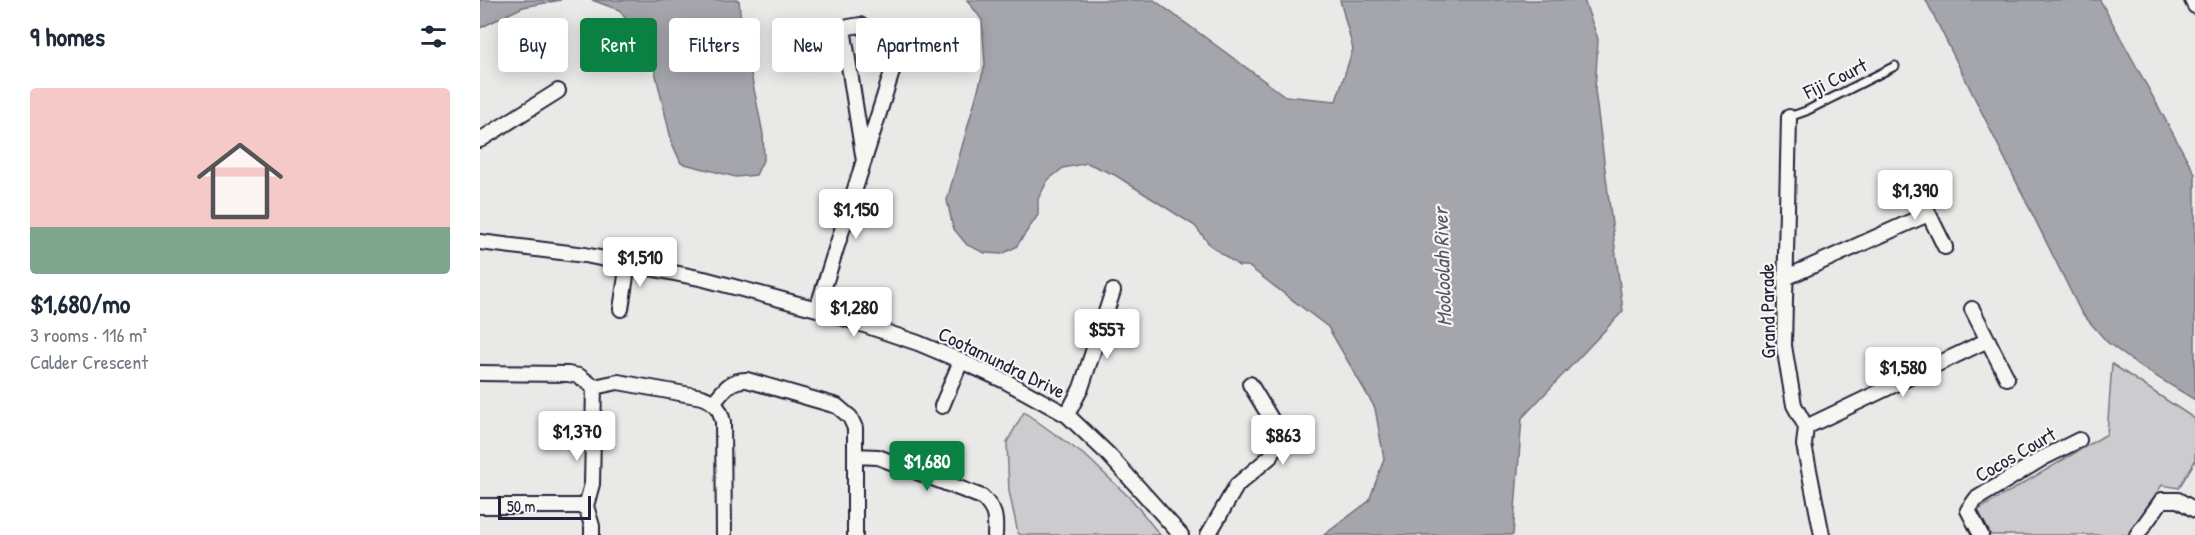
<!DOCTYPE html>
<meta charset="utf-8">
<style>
body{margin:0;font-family:"Patrick Hand",sans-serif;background:#f2f2f3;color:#1f2937;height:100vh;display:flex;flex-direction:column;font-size:22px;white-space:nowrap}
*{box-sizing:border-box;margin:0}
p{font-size:20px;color:#747a83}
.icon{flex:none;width:33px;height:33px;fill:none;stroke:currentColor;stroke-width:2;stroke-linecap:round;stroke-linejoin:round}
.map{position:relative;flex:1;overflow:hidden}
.drawer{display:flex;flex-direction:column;background:#fff;width:480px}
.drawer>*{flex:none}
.hud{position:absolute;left:18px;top:18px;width:570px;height:54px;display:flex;gap:12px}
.scale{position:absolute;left:18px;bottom:15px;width:93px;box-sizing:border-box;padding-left:6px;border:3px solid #22223b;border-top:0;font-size:16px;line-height:21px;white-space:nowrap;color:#22223b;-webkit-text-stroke:4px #f6f6f2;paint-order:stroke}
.price{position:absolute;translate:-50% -51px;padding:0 14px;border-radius:6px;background:#fff;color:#222;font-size:20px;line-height:39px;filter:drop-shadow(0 2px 3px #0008)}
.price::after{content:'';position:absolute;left:50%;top:36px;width:18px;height:14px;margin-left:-9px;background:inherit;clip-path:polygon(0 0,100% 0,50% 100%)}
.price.current{background:#0b8043;color:#fff}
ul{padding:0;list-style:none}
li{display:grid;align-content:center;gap:12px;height:318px;padding:0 30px}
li+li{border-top:2px solid #e0e1e3}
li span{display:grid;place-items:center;height:186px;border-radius:6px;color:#555}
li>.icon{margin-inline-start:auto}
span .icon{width:108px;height:108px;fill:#fffc;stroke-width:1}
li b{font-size:26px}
h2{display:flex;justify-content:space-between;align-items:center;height:72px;padding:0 30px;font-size:26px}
.pill{padding:0 21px;border-radius:6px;background:#fff;box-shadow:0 3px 15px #0003;font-size:21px;line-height:54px}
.pill.current{background:#0b8043;color:#fff}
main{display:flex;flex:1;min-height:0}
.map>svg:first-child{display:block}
.green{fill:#ccccce;stroke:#777784;stroke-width:1.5}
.water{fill:#a5a5ac;stroke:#71717f;stroke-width:1.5}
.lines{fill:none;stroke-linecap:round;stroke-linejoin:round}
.lane-casing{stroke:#22223b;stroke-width:11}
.street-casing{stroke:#22223b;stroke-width:18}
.lane{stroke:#f6f6f2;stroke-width:7}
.street{stroke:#f6f6f2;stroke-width:14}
.labels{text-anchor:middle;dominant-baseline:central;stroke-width:4.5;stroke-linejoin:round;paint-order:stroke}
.street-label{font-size:20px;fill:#22223b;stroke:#f6f6f2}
.water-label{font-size:21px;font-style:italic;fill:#565668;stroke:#f6f6f2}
</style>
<main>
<section class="drawer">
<h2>9 homes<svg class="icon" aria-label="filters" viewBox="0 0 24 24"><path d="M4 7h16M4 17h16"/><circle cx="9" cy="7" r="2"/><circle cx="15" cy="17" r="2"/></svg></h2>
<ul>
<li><span style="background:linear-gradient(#f6c9c9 75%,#7fa58c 0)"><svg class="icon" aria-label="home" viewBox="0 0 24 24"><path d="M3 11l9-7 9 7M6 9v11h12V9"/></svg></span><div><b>$1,680/mo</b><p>3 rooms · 116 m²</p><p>Calder Crescent</p></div></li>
</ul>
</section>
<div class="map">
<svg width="1715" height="535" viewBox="0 0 1715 535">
<rect width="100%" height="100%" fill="#e9e9e7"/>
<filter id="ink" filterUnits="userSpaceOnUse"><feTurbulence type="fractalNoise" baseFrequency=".0167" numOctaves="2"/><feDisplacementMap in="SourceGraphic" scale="12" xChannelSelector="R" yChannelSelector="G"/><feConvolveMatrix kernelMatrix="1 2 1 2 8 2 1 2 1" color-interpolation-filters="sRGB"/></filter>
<g filter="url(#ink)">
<path class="green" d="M1632,364l83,55v42l-16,27 -17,-3 -34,50h-137l-13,-25 129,-76z
M544,412l63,45 45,43 28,35h-139l-3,-2 -9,-42 -2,-49z"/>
<path class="water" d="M0,0h81l-38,7 -43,21z
M112,0h147l2,24 22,110 1,24 -8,17 -20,2 -55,-14 -9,-20 -22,-93 -31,-40z
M487,0h187l131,96 51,5 17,-52 -13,-49h244l14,39 -3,51 28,221 -101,107 -9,117h-189l45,-34 15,-42 -9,-51 -47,-81 -80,-61h-9l-29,-21 -15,-19 -80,-51 -28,-12 -24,5 -15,12 -10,19v16l-22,32 -14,7 -17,-1 -18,-8 -14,-17 -6,-28 38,-135 -3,-45z
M1446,0h174l95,174v226l-56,-34 -32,-24 -26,-30z"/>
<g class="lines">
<g class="lane-casing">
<path id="lane" d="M1309,117l17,-6 89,-45"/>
</g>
<g class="street-casing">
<path id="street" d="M1712,0l3,6
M1309,117l-5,229 10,59 12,22 -2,18 18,90
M0,140l78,-49
M1433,182l32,65
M0,242l105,13 119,24 113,30 101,34 43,18 46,21 60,33 41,39 73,81
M1305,278l143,-64
M141,309l7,-46
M337,309l80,-253 -37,-31 -17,3 21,133
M1492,309l35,69
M0,373l88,1 11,2 15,11 24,-5 84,15c13,5 18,11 21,25l1,113
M234,402c10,-12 17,-23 33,-22l90,26 13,11 5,11v107
M462,406l19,-45
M587,415l14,-27 32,-97
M1326,427l182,-87
M375,456l23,1 104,40c13,13 14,19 13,38
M0,506h106
M112,535v-9l-6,-20 6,-22 2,-97
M728,535l29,-50 34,-29 5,-13v-16l-26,-43
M1501,535l-13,-25 8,-11 67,-41 36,-18
M1657,535l25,-35h16l17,10"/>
</g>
<use href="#lane" class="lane"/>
<use href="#street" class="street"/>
</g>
</g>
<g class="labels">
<g class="street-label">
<text transform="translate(1355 78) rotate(-26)">Fiji Court</text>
<text transform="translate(1287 311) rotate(-91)">Grand Parade</text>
<text transform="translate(522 362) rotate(26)">Cootamundra Drive</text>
<text transform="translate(1535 454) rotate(-30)">Cocos Court</text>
</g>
<g class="water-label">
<text transform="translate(962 267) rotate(-92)">Mooloolah River</text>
</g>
</g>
</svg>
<div class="scale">50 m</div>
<b class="price" style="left:1435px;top:221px">$1,390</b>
<b class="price" style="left:376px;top:240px">$1,150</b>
<b class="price" style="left:160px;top:288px">$1,510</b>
<b class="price" style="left:374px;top:338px">$1,280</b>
<b class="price" style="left:627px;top:360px">$557</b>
<b class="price" style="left:1423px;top:398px">$1,580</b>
<b class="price" style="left:97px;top:462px">$1,370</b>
<b class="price" style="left:803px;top:466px">$863</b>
<b class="price current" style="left:447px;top:492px">$1,680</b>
<div class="hud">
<a class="pill">Buy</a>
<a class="pill current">Rent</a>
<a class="pill">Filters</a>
<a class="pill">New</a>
<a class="pill">Apartment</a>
</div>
</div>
</main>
